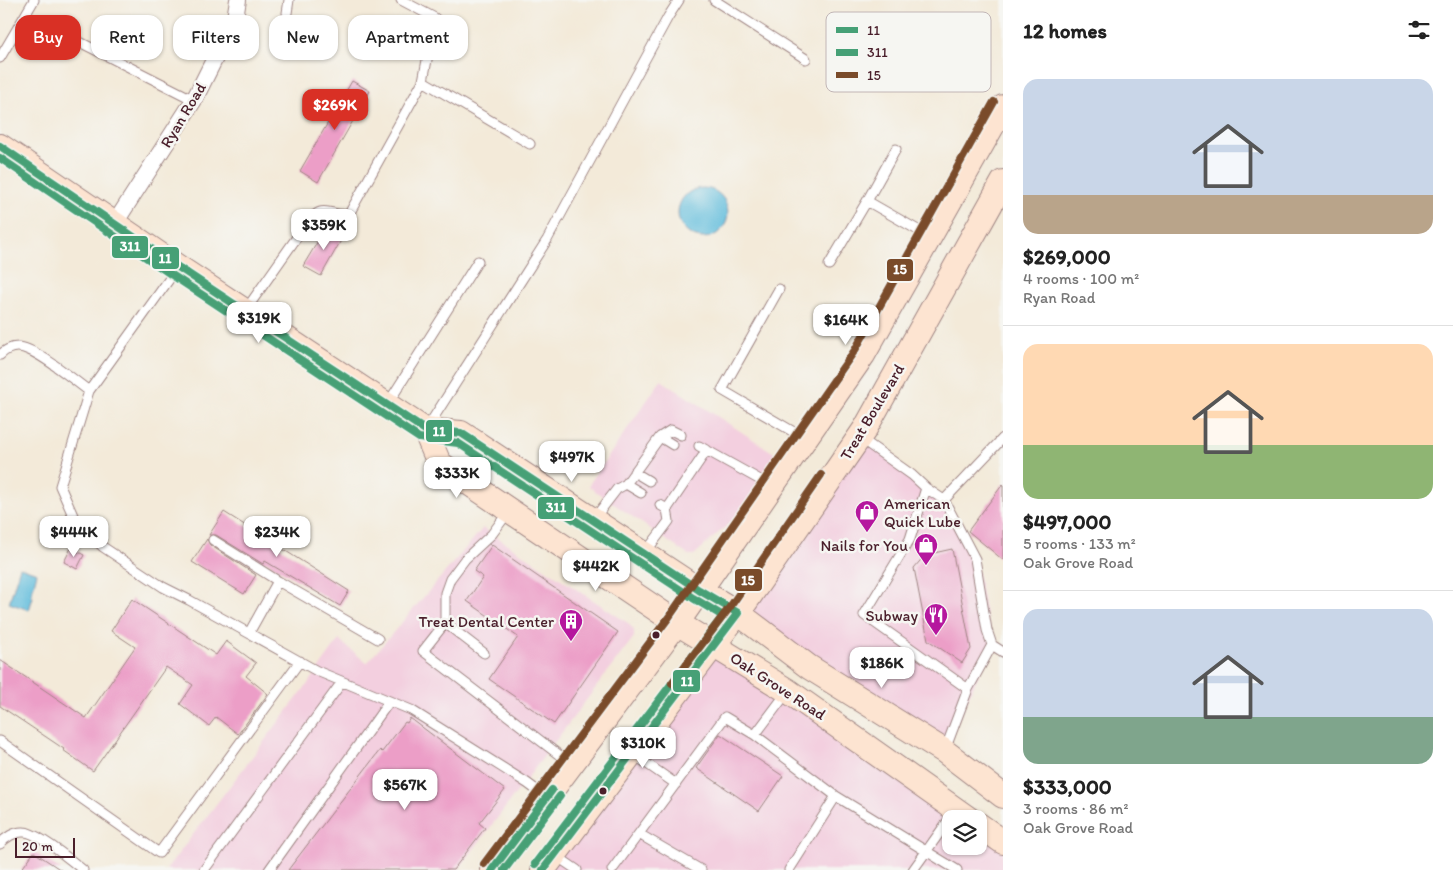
<!DOCTYPE html>
<meta charset="utf-8">
<style>
body{margin:0;font-family:Itim,sans-serif;background:#f2f2f2;color:#222;height:100vh;display:flex;flex-direction:column;font-size:19px;white-space:nowrap}
*{box-sizing:border-box;margin:0}
p{font-size:16px;color:#767676}
.icon{flex:none;width:28px;height:28px;fill:none;stroke:currentColor;stroke-width:2;stroke-linecap:round;stroke-linejoin:round}
.map{position:relative;flex:1;overflow:hidden}
.details{display:flex;flex-direction:column;background:#fff;width:450px}
.details>*{flex:none}
.top-card{position:absolute;left:15px;top:15px;width:475px;height:45px;display:flex;gap:10px}
.buttons{position:absolute;left:942px;top:810px;display:grid;gap:10px}
.buttons a{display:grid;place-items:center;width:45px;height:45px;border-radius:10px;background:#fff;box-shadow:0 1px 4px #0004;font-size:25px}
.scale{position:absolute;left:15px;bottom:12px;width:60px;box-sizing:border-box;padding-left:5px;border:2px solid #4a1f2b;border-top:0;font-size:14px;line-height:18px;white-space:nowrap;color:#4a1f2b;-webkit-text-stroke:4px #f6f6f2;paint-order:stroke}
.price{position:absolute;translate:-50% -42px;padding:0 11px;border-radius:10px;background:#fff;color:#222;font-size:16px;line-height:32px;filter:drop-shadow(0 1px 2px #0008)}
.price::after{content:'';position:absolute;left:50%;top:30px;width:15px;height:11px;margin-left:-8px;background:inherit;clip-path:polygon(0 0,100% 0,50% 100%)}
.price.current{background:#d93025;color:#fff}
ul{padding:0;list-style:none}
li{display:grid;align-content:center;gap:10px;height:265px;padding:0 20px}
li+li{border-top:1px solid #e0e0e0}
li span{display:grid;place-items:center;height:155px;border-radius:15px;color:#555}
li>.icon{margin-inline-start:auto}
span .icon{width:90px;height:90px;fill:#fffc;stroke-width:1}
li b{font-size:21px}
h2{display:flex;justify-content:space-between;align-items:center;height:60px;padding:0 20px;font-size:21px}
.chip{padding:0 18px;border-radius:15px;background:#fff;box-shadow:0 1px 4px #0004;font-size:18px;line-height:45px}
.chip.current{background:#d93025;color:#fff}
main{display:flex;flex:1;min-height:0}
.map>svg:first-child{display:block}
.built{fill:#f3cfdf}
.water{fill:#5dbbdb;stroke:#546d83}
.building{fill:#ec9ec7}
.lines{fill:none;stroke-linecap:round;stroke-linejoin:round}
.service-casing{stroke:#9e8482;stroke-width:11}
.minor-casing{stroke:#9e8482;stroke-width:18}
.secondary-casing{stroke:#9e8482;stroke-width:26}
.service{stroke:#fff;stroke-width:9}
.minor{stroke:#fff;stroke-width:16}
.secondary{stroke:#fde4d1;stroke-width:24}
.bus-1-casing{stroke:#f6f6f2;stroke-width:11}
.bus-2-casing{stroke:#f6f6f2;stroke-width:11}
.bus-3-casing{stroke:#f6f6f2;stroke-width:11}
.bus-1{stroke:#46a076;stroke-width:8}
.bus-2{stroke:#46a076;stroke-width:8}
.bus-3{stroke:#7a4b2a;stroke-width:8}
.bus-dot{fill:#4a1f2b;stroke:#f6f6f2;stroke-width:2}
.labels{text-anchor:middle;dominant-baseline:central;stroke-width:5;stroke-linejoin:round;paint-order:stroke}
.street-label{font-size:16px;fill:#4a1f2b;stroke:#f6f6f2}
.poi-label{font-size:16px;fill:#4a1f2b;stroke:#f6f6f2;text-anchor:end}
.key{fill:#f6f6f2;stroke:#c2b6b6;stroke-width:1}
.key-label{font-size:14px;fill:#4a1f2b}
.line-badge{stroke:#f6f6f2;stroke-width:2}
.badge-label{font-size:14px;text-anchor:middle;font-weight:bold;fill:#fff}
</style>
<main>
<div class="map">
<svg width="1003" height="870" viewBox="0 0 1003 870">
<rect width="100%" height="100%" fill="#f6f6f2"/>
<filter id="ink" filterUnits="userSpaceOnUse"><feTurbulence type="fractalNoise" baseFrequency=".02" numOctaves="2"/><feDisplacementMap in="SourceGraphic" scale="10" xChannelSelector="R" yChannelSelector="G"/><feConvolveMatrix kernelMatrix="1 2 1 2 8 2 1 2 1" color-interpolation-filters="sRGB"/></filter>
<filter id="wash" filterUnits="userSpaceOnUse"><feTurbulence type="fractalNoise" baseFrequency=".0096" numOctaves="4" result="noise"/><feDisplacementMap in="SourceGraphic" scale="20" xChannelSelector="R" yChannelSelector="G"/><feGaussianBlur stdDeviation="1.12" result="paint"/><feColorMatrix in="noise" values="0 0 0 0 0 0 0 0 0 0 0 0 0 0 0 0 0 1.4 0 .05"/><feComposite in="paint" operator="in"/></filter>
<g filter="url(#wash)">
<rect width="100%" height="100%" fill="#f3ead9"/>
<path class="built" d="M661,380l127,82 -17,24 -77,69h-6l-100,-69z
M859,437l85,63 31,59 17,86 -48,106 -206,-138z
M483,528l145,95 6,7v7l-176,233h-292l141,-185 32,-45 28,23z
M714,645l237,174v27h28v-21l24,17v28h-460z"/>
<path class="water" d="M678 213a25 25 0 1 1 50 0a25 25 0 1 1-50 0Z
M20,567l17,6 -6,23 2,1 -4,13 -20,-7z"/>
<g id="blocks">
<path class="building" d="M352,81l18,10 -52,91 -18,-11z
M327,226l17,9 -23,41 -18,-10z
M1003,484v76l-35,-29z
M224,512l125,79 -9,15 -75,-45 -2,3 -47,-29h-7z
M207,539l3,6 46,30 -12,19 -52,-32z
M492,545l126,87 -64,92 -65,-45 29,-42 -51,-36 16,-24 -9,-6z
M71,548l13,7 -7,14 -13,-7z
M952,549l19,100 -9,14 -34,-23 -14,-72 11,-13z
M132,599l84,56 10,-14 30,22 -10,13 22,18 -30,40 -22,-17 -7,9 -29,-22 13,-19 -27,-18 -73,104 -30,-21 1,-1 -64,-43v-46l86,58 49,-71 -24,-16z
M410,718l95,72 -26,33 6,5 -32,42h-165l92,-120 2,2 23,-30 2,1z
M720,734l63,42 -24,35 -63,-43z
M34,852l27,18h-40z"/>
</g>
</g>
<g filter="url(#ink)">
<use href="#blocks" fill-opacity="0" stroke="#9e8482" stroke-width="1"/>
<g class="lines">
<g class="service-casing">
<path id="service" d="M401,0l34,18 -12,63
M714,0l92,59
M287,13l2,-13
M60,32l134,68
M0,58l34,-58
M896,149l-29,52 63,36
M829,265l38,-64
M178,267l-89,124 -29,95 15,34 28,27 60,40 26,13 128,71 94,39 116,73 19,14
M779,289l-57,101 82,48
M245,311l64,-91c3,-2 7,-7 11,-8 9,-3 17,5 29,2l74,-133 107,63
M0,355c4,-4 11,-8 17,-8 17,-1 58,34 72,44
M387,405l91,-144
M427,428l120,-188 121,-223 11,-17
M660,437l13,8
M860,438l52,37 14,13 18,12 31,59 12,71 5,15 11,7
M699,446l72,40
M634,472l15,9
M626,484l15,9
M926,488l-16,51 -46,76 104,74
M944,500l59,-62
M667,509l40,-59
M593,520l24,-31 9,-5 34,-47 11,-7 10,5
M213,540l65,41
M645,553l24,-32 -2,-12 -7,-4
M445,623v-30l5,-14 15,-20 27,-25 17,-23
M249,633l29,-52 100,58
M484,653l-39,-30 -22,28 148,113
M755,735l33,-44
M0,741l159,112 141,-192
M945,750l23,-61 24,-44
M633,754l43,30
M639,834l62,36
M0,844c5,-6 15,-13 24,-12 13,0 48,29 59,38
M555,855l22,15
M204,870l138,-188
M269,870l120,-168
M612,870l113,-153 30,18 81,61 121,74
M789,870l47,-74
M913,870l42,-59"/>
</g>
<g class="minor-casing">
<path id="minor" d="M115,223l79,-123 41,-82 3,-18"/>
</g>
<g class="secondary-casing">
<path id="secondary" d="M0,146l178,121 247,163 36,3 238,157 39,23 71,54 135,84 59,45
M425,430l14,33 238,160 111,68 181,128
M979,825l24,17
M492,870l185,-247 186,-268 140,-248
M543,870l195,-257 127,-184 138,-247"/>
</g>
<use href="#service" class="service"/>
<use href="#minor" class="minor"/>
<use href="#secondary" class="secondary"/>
<g class="bus-1-casing">
<path id="bus-1" d="M0,146l178,121 247,163 36,3 238,157 39,23 -195,257
M492,870l60,-80"/>
</g>
<g class="bus-2-casing">
<path id="bus-2" d="M0,158l172,117 247,163 39,5 235,155 30,18 -188,248
M504,870l56,-74"/>
</g>
<g class="bus-3-casing">
<path id="bus-3" d="M672,683l58,-76 91,-132
M484,864l185,-247 186,-267 139,-248"/>
</g>
<use href="#bus-1" class="bus-1"/>
<use href="#bus-2" class="bus-2"/>
<use href="#bus-3" class="bus-3"/>
</g>
</g>
<defs>
<g id="shop-pin" transform="scale(1.25)"><path d="M0 17L-7.5 6A9.5 9.5 0 1 1 7.5 6Z" fill="#b5179e" stroke="#f6f6f2"/><path d="M-5-2.5h2.3a2.7 3.5 0 0 1 5.4 0H5L5.5 6h-11ZM-1.5-2.5h3a1.5 2.3 0 0 0-3 0Z" fill="#fff"/></g>
<g id="restaurant-pin" transform="scale(1.25)"><path d="M0 17L-7.5 6A9.5 9.5 0 1 1 7.5 6Z" fill="#b5179e" stroke="#f6f6f2"/><path d="M-5-6h1v4h1v-4h1v4h1v-4h1v5L-1.5 .5V6h-2V.5L-5-1ZM5-6V6H3V1.5H1.5Q1.5-4 5-6Z" fill="#fff"/></g>
<g id="building-pin" transform="scale(1.25)"><path d="M0 17L-7.5 6A9.5 9.5 0 1 1 7.5 6Z" fill="#b5179e" stroke="#f6f6f2"/><path d="M-4-6H4V6H1V3H-1V6H-4ZM-2.5-4.3h1.7v1.8h-1.7ZM.8-4.3h1.7v1.8H.8ZM-2.5-1h1.7V.8h-1.7ZM.8-1h1.7V.8H.8Z" fill="#fff"/></g>
</defs>
<g fill-rule="evenodd">
<use href="#shop-pin" x="867" y="512"/>
<use href="#shop-pin" x="926" y="545"/>
<use href="#restaurant-pin" x="936" y="615"/>
<use href="#building-pin" x="571" y="621"/>
</g>
<g class="bus-dot">
<circle cx="656" cy="635" r="4.5"/>
<circle cx="603" cy="791" r="4.5"/>
</g>
<g class="labels">
<g class="street-label">
<text transform="translate(183 115) rotate(-59)">Ryan Road</text>
<text transform="translate(872 412) rotate(-59)">Treat Boulevard</text>
<text transform="translate(778 686) rotate(33)">Oak Grove Road</text>
</g>
<g class="poi-label">
<text x="884" y="503" text-anchor="start">American<tspan x="884" dy="18">Quick Lube</tspan></text>
<text x="908" y="545">Nails for You</text>
<text x="918" y="615">Subway</text>
<text x="554" y="621">Treat Dental Center</text>
</g>
</g>
<rect x="826" y="12" width="165" height="80" rx="8" class="key"/>
<rect x="836" y="27" width="22" height="6" fill="#46a076"/>
<rect x="836" y="49" width="22" height="7" fill="#46a076"/>
<rect x="836" y="72" width="22" height="6" fill="#7a4b2a"/>
<g class="key-label">
<text x="867" y="35">11</text>
<text x="867" y="57">311</text>
<text x="867" y="80">15</text>
</g>
<g class="line-badge">
<rect x="111" y="235" width="38" height="24" rx="5" fill="#46a076"/>
<rect x="151" y="246" width="29" height="24" rx="5" fill="#46a076"/>
<rect x="886" y="258" width="28" height="24" rx="5" fill="#7a4b2a"/>
<rect x="425" y="419" width="28" height="24" rx="5" fill="#46a076"/>
<rect x="537" y="496" width="38" height="24" rx="5" fill="#46a076"/>
<rect x="734" y="568" width="29" height="24" rx="5" fill="#7a4b2a"/>
<rect x="672" y="669" width="29" height="24" rx="5" fill="#46a076"/>
</g>
<g class="badge-label">
<text x="130" y="251">311</text>
<text x="165" y="263">11</text>
<text x="900" y="274">15</text>
<text x="439" y="436">11</text>
<text x="556" y="512">311</text>
<text x="748" y="585">15</text>
<text x="687" y="686">11</text>
</g>
</svg>
<div class="buttons">
<a><svg class="icon" aria-label="layers" viewBox="0 0 24 24"><path d="M12 4l9 5-9 5-9-5zM3 14l9 5 9-5"/></svg></a>
</div>
<div class="scale">20 m</div>
<b class="price current" style="left:335px;top:131px">$269K</b>
<b class="price" style="left:324px;top:251px">$359K</b>
<b class="price" style="left:259px;top:344px">$319K</b>
<b class="price" style="left:846px;top:346px">$164K</b>
<b class="price" style="left:572px;top:483px">$497K</b>
<b class="price" style="left:457px;top:499px">$333K</b>
<b class="price" style="left:74px;top:558px">$444K</b>
<b class="price" style="left:277px;top:558px">$234K</b>
<b class="price" style="left:596px;top:592px">$442K</b>
<b class="price" style="left:882px;top:689px">$186K</b>
<b class="price" style="left:643px;top:769px">$310K</b>
<b class="price" style="left:405px;top:811px">$567K</b>
<div class="top-card">
<a class="chip current">Buy</a>
<a class="chip">Rent</a>
<a class="chip">Filters</a>
<a class="chip">New</a>
<a class="chip">Apartment</a>
</div>
</div>
<section class="details">
<h2>12 homes<svg class="icon" aria-label="filters" viewBox="0 0 24 24"><path d="M4 7h16M4 17h16"/><circle cx="9" cy="7" r="2"/><circle cx="15" cy="17" r="2"/></svg></h2>
<ul>
<li><span style="background:linear-gradient(#c9d6e8 75%,#b9a48a 0)"><svg class="icon" aria-label="home" viewBox="0 0 24 24"><path d="M3 11l9-7 9 7M6 9v11h12V9"/></svg></span><div><b>$269,000</b><p>4 rooms · 100 m²</p><p>Ryan Road</p></div></li>
<li><span style="background:linear-gradient(#ffd9b3 65%,#8fb573 0)"><svg class="icon" aria-label="home" viewBox="0 0 24 24"><path d="M3 11l9-7 9 7M6 9v11h12V9"/></svg></span><div><b>$497,000</b><p>5 rooms · 133 m²</p><p>Oak Grove Road</p></div></li>
<li><span style="background:linear-gradient(#c9d6e8 70%,#7fa58c 0)"><svg class="icon" aria-label="home" viewBox="0 0 24 24"><path d="M3 11l9-7 9 7M6 9v11h12V9"/></svg></span><div><b>$333,000</b><p>3 rooms · 86 m²</p><p>Oak Grove Road</p></div></li>
</ul>
</section>
</main>
